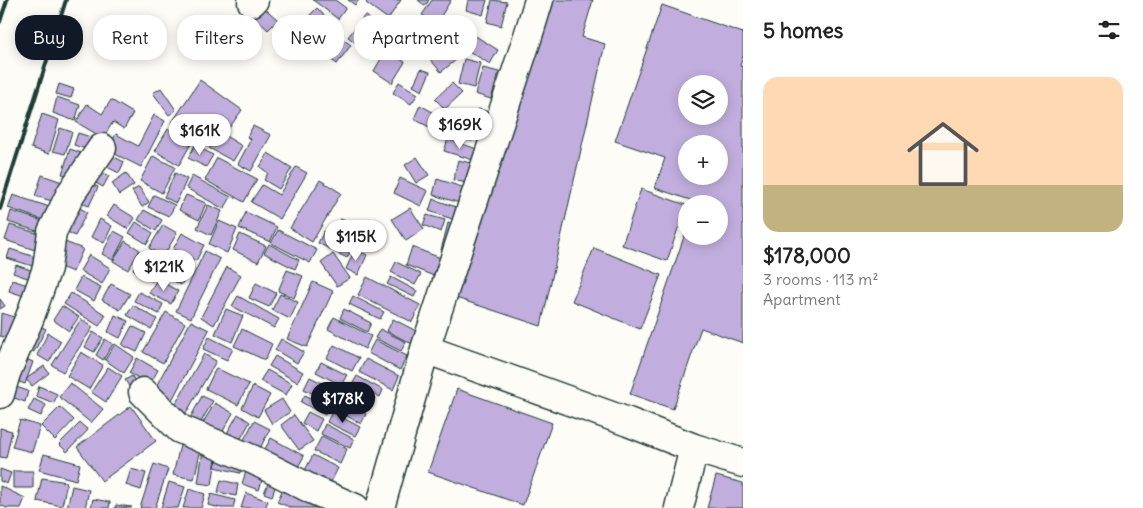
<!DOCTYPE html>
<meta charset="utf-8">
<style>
body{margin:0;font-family:Delius,sans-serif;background:#f2f2f2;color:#222;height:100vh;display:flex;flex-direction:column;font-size:19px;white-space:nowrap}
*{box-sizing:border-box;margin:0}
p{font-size:16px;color:#767676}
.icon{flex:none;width:28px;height:28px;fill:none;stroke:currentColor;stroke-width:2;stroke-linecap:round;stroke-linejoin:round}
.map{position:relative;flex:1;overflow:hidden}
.details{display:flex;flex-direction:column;background:#fff;width:400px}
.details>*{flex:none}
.banner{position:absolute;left:15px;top:15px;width:475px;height:45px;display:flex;gap:10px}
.buttons{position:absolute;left:678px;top:75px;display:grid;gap:10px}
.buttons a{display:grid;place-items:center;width:50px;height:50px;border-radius:50%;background:#fff;box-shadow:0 2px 12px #0003;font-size:25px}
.price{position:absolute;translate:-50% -42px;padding:0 11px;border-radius:18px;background:#fff;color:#222;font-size:16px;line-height:32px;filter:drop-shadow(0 1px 2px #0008)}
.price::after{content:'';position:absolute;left:50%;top:30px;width:15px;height:11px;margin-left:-8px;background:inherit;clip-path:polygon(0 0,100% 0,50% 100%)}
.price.active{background:#111827;color:#fff}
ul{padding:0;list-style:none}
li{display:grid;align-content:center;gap:10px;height:265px;padding:0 20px}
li+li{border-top:1px solid #e0e0e0}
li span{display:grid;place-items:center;height:155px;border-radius:15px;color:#555}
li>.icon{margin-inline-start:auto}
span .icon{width:90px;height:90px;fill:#fffc;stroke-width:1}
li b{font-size:21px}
h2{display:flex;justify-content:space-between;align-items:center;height:60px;padding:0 20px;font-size:21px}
.pill{padding:0 18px;border-radius:20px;background:#fff;box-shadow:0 2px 12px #0003;font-size:18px;line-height:45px}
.pill.active{background:#111827;color:#fff}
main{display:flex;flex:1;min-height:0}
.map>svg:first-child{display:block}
.building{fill:#c1aede;stroke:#1f3d34;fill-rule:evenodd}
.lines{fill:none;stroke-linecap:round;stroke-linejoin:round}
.minor-casing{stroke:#1f3d34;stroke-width:31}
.minor{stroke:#fdfcf7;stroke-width:28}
.rail{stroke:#1f3d34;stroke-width:4}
</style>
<main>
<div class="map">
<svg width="743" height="508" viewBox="0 0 743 508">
<rect width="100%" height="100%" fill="#fdfcf7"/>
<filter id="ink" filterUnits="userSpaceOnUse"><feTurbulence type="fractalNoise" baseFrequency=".02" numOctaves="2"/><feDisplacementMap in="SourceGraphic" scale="10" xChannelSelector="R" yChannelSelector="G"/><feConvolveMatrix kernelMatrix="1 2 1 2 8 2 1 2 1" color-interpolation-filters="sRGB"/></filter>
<g filter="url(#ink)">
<path class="building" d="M313,0h22l11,8 -8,11z
M348,0h11l-4,5z
M368,0h33l-13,19 -22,-16z
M418,0h11l-4,6z
M432,0h19l-15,24 -14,-9z
M468,0h19l-4,15 -17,-5z
M492,0l15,2 -6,24 -14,-4z
M547,0h46l-11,37 23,7 -64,282 -85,-28z
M261,5l17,15 -10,10 -16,-15z
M662,5l81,28v23l-3,10 3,1v276l-42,-15 -28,81 -43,-15 56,-163v5h33v-32h-23v-2l-41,-14 10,-30 -50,-17zM686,84h33v32h-33zM686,144h33v32h-33z
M317,8l18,19 -11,11 -18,-19z
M365,15l24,19 -16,22 -25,-19z
M404,18l17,11 -13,18 -16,-12z
M453,22l45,28 -8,14 -46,-28z
M308,30l15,12 -8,10 -15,-12z
M433,32l23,28 -15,12 -24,-28z
M337,35l14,10 -14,19 -14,-10z
M386,50l19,12 -13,21 -18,-12z
M464,59l16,4 -6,25 -16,-4z
M483,68l16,4 -8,27 -16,-5z
M421,69l9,3 -8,19 -9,-5z
M200,80l42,30 -15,21 -13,-9 -15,21 -28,-19z
M399,82l19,12 -7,10 -18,-11z
M452,83l10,10 -17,16 -10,-10z
M59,84l15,5 -3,9 -15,-4z
M161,88l15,22 -7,5 -16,-22z
M57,97l23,8 -5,16 -22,-8z
M111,100l22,13 -9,16 -11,-7 -10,16 -27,-16 11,-18 15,10z
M420,105l18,10 -7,13 -17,-9z
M478,109l12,3 -5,18 -11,-2z
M42,114l17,6 -10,34 -18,-6z
M154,115l11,6 -24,46 -34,-17 9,-16 22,12z
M450,122l26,8 -4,11 -26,-8z
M253,126l18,9 -20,36 -13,-7 13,-25 -4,-2z
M60,128l12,4 -7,22 -12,-3z
M168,129l24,13 -13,23 -24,-14z
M219,132l23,14 -9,15 -24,-13z
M78,133l22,7 -4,12 -22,-7z
M448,139l29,10 -4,11 -29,-9z
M195,145l18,10 -7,12 -18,-9z
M70,149l14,5 -8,24 -14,-4z
M107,153l17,9 -5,11 -18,-9z
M268,153l24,15 -13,21 -15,-9 4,-7 -8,-6z
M153,156l22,11 -13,26 -22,-12z
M417,157l12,18 -13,8 -11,-18z
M217,158l40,21 -13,23 -39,-22z
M458,160l17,4 -4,20 -18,-4z
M296,167l11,6 -27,46 -29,-17 11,-17 17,10z
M93,168l16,8 -6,11 -16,-9z
M126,173l8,12 -15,10 -7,-12z
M175,173l12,6 -11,24 -12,-6z
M42,175l26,9 -6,20 -27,-8z
M192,176l39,21 -7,12 -38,-21z
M400,178l28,13 -7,15 -27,-13z
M437,179l28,9 -5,15 -27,-8z
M320,180l21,13 -29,49 -22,-14z
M85,181l13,6 -9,19 -13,-5z
M139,187l10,15 -7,5 -10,-16z
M641,189l45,16 -19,56 -45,-16z
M13,195l43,14 -4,14 -44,-15z
M154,195l21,10 -6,11 -21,-9z
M186,195l20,8 -7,17 -20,-10z
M433,199l29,10 -4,12 -29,-10z
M68,202l19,10 -12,24 -20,-11z
M114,205l21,13 -7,11 -21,-13z
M208,205l14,6 -11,24 -14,-7z
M410,208l14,21 -18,12 -14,-22z
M144,210l18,10 -6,11 -18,-11z
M11,211l38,12 -3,11 -38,-12z
M246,212l31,15 -7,15 -31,-14z
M427,215l18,5 -4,12 -18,-7z
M100,219l12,7 -8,17 -13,-6z
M340,219l34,12 -5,15 -34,-12z
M219,221l18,8 -10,24 -18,-9z
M136,222l17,11 -6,11 -18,-11z
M448,223l10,2 -7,27 -10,-2z
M10,225l33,10 -5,16 -33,-11z
M163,225l14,8 -14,24 -14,-9z
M278,230l39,20 -7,13 -39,-20z
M114,231l11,6 -12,23 -11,-6z
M324,231l29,15 -6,12 -29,-15z
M182,233l22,12 -8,16 -23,-12z
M240,234l26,12 -8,16 -25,-12z
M125,241l15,9 -12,20 -15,-9z
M65,242l18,7 -10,23 -18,-7z
M269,244l30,16 -4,9 -31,-16z
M412,247l34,13 -7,18 -33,-13z
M594,248l67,27 -21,54 -68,-28z
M10,249l35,11 -3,9 -35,-11z
M355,249l12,6 -9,20 -12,-6z
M205,251l15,8 -29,59 -15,-7z
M142,254l19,11 -9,16 -19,-12z
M333,254l17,24 -13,8 -16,-23z
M89,255l21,13 -8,16 -22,-13z
M175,256l17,9 -11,20 -17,-9z
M396,262l25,12 -6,11 -24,-13z
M16,265l26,9 -3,8 -26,-9z
M227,267l14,8 -27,50 -13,-8z
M287,270l16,6 -9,22 -16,-7z
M81,277l20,10 -7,14 -20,-11z
M367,277l53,28 -8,17 -54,-27z
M391,277l26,14 -3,6 -27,-13z
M157,279l21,12 -7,13 -22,-11z
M12,280l25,8 -4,11 -24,-8z
M313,282l20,9 -26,56 -20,-8z
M256,283l20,10 -7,14 -20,-9z
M111,284l19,10 -10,16 -18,-10z
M139,292l24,12 -4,10 -25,-13z
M71,293l35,22 -7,11 -35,-22z
M280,294l18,8 -8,17 -18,-9z
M238,296l41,23 -5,9 -42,-22z
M353,296l31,16 -4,7 -31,-15z
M0,299l5,7 -5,3z
M133,305l24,14 -6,10 -24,-14z
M62,306l17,11 -10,14 -16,-11z
M226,309l17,7 -11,26 -17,-8z
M344,309l27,14 -4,9 -27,-14z
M166,312l19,11 -22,40 -20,-11z
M1,313l20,6 -7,21 -14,-4z
M115,315l13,6 -8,17 -12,-6z
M334,317l37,19 -6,13 -37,-20z
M81,319l12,8 -30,45 -11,-7z
M393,319l29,15 -6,12 -29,-15z
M191,321l18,9 -37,70 -18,-10z
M35,323l11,6 -12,23 -10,-6z
M132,326l14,7 -9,19 -15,-7z
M242,329l30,15 -7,16 -31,-14z
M380,329l26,13 -5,9 -26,-13z
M93,332l10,6 -9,14 -9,-5z
M48,333l13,8 -12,21 -12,-7z
M209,337l24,12 -6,11 -24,-11z
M105,339l8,5 -10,16 -7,-5z
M281,339l23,13 -7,11 -22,-13z
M375,340l32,16 -7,14 -32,-17z
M115,344l19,13 -10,16 -19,-13z
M334,345l25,13 -7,13 -25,-13z
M81,352l22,13 -14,24 -22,-13z
M204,354l12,7 -31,54 -12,-7z
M19,356l14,6 -8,22 -14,-5z
M275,356l28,16 -6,10 -28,-16z
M137,358l21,12 -8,14 -21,-11z
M366,359l33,17 -6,14 -34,-18z
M321,362l26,13 -6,10 -25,-13z
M44,366l5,7 -17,13 -6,-7z
M108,367l14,9 -16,26 -15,-10z
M216,368l33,16 -11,21 -32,-16z
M267,370l25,14 -6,11 -26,-14z
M132,376l8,14 -6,4 -9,-14z
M357,376l26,14 -3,7 -27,-14z
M310,377l30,15 -7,13 -29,-16z
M70,383l33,26 -12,14 -32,-26z
M13,386l15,5 -3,11 -16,-6z
M39,386l18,8 -3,9 -18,-7z
M253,386l17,9 -12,22 -16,-9z
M352,386l23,12 -7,12 -22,-12z
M457,389l95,34 -29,82 -95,-33z
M305,395l24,12 -4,8 -24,-13z
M202,396l11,5 -16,28 -10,-5z
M34,399l12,6 -5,11 -13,-6z
M282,399l8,13 -18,12 -8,-14z
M343,401l23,13 -5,10 -23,-13z
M215,403l18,10 -15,27 -19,-11z
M131,406l25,35 -54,40 -25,-34z
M60,407l14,13 -19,20 -14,-14z
M308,412l14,7 -6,12 -14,-8z
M332,412l28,15 -5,9 -28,-14z
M238,414l12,8 -14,25 -13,-7z
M294,415l19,26 -14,9 -18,-25z
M20,420l20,6 -8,26 -20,-5z
M254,421l16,8 -14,27 -16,-9z
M80,423l8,7 -21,22 -8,-8z
M325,424l29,15 -4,9 -29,-14z
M0,428l12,3 -6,27 -6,-1z
M322,436l25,13 -7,15 -26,-13z
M271,438l33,18 -11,20 -33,-18z
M181,441l21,4 -8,34 -21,-4z
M203,450l14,2 -5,33 -14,-2z
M44,454l36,10 -4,16 -37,-10z
M218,455l25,6 -3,12 -25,-6z
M313,455l25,13 -12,24 -25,-14z
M154,464l14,5 -13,39h-15z
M248,465l17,6 -6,19 -17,-6z
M0,469l11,4 -4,11 -7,-3z
M131,469l15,4 -5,17 -15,-5z
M13,471h20v17h-20z
M271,476l7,3 -6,17 -8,-3z
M716,476l27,7v25h-36z
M42,478l25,4 -5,24 -25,-5z
M221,480l17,4 -2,12 -18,-4z
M169,482l16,5 -7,21h-17z
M286,482l38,16 -5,10h-27l-15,-6z
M0,486l25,12 -4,10h-14l-7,-3z
M72,486l17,4 -4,18h-18z
M189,489l16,5 -4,14h-18z
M246,493l22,8 -3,7h-24z
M211,494l24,6 -2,8h-12l-13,-3z
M93,499l17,3 -1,6h-18z
M116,505l16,2 -1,1h-16z"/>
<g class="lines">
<g class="minor-casing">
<path id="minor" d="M252,2l2,-2
M425,349l203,73 66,26 49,15
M143,392l37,37 74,31 59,30 42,18
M0,394l6,-21 24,-56 17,-49 5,-36 19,-39 31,-45
M380,508l45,-159 103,-313 11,-36
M679,508l15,-60"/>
</g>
<use href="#minor" class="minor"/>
<path class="rail" d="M0,22l7,-22
M0,209l66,-209"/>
</g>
</g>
</svg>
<div class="buttons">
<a><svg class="icon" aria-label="layers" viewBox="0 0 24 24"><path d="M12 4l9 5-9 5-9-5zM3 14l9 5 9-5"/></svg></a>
<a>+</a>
<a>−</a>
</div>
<b class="price" style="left:460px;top:150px">$169K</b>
<b class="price" style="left:200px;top:156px">$161K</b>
<b class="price" style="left:356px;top:262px">$115K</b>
<b class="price" style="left:164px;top:292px">$121K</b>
<b class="price active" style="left:343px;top:424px">$178K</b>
<div class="banner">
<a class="pill active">Buy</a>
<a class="pill">Rent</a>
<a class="pill">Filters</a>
<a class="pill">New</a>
<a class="pill">Apartment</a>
</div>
</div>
<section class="details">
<h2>5 homes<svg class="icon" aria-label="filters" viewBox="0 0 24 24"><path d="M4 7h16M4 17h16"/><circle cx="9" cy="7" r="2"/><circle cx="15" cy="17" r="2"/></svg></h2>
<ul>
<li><span style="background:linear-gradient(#ffd9b3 70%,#c2b280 0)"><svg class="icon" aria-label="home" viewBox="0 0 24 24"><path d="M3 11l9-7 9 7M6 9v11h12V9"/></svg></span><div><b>$178,000</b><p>3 rooms · 113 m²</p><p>Apartment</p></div></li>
</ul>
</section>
</main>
